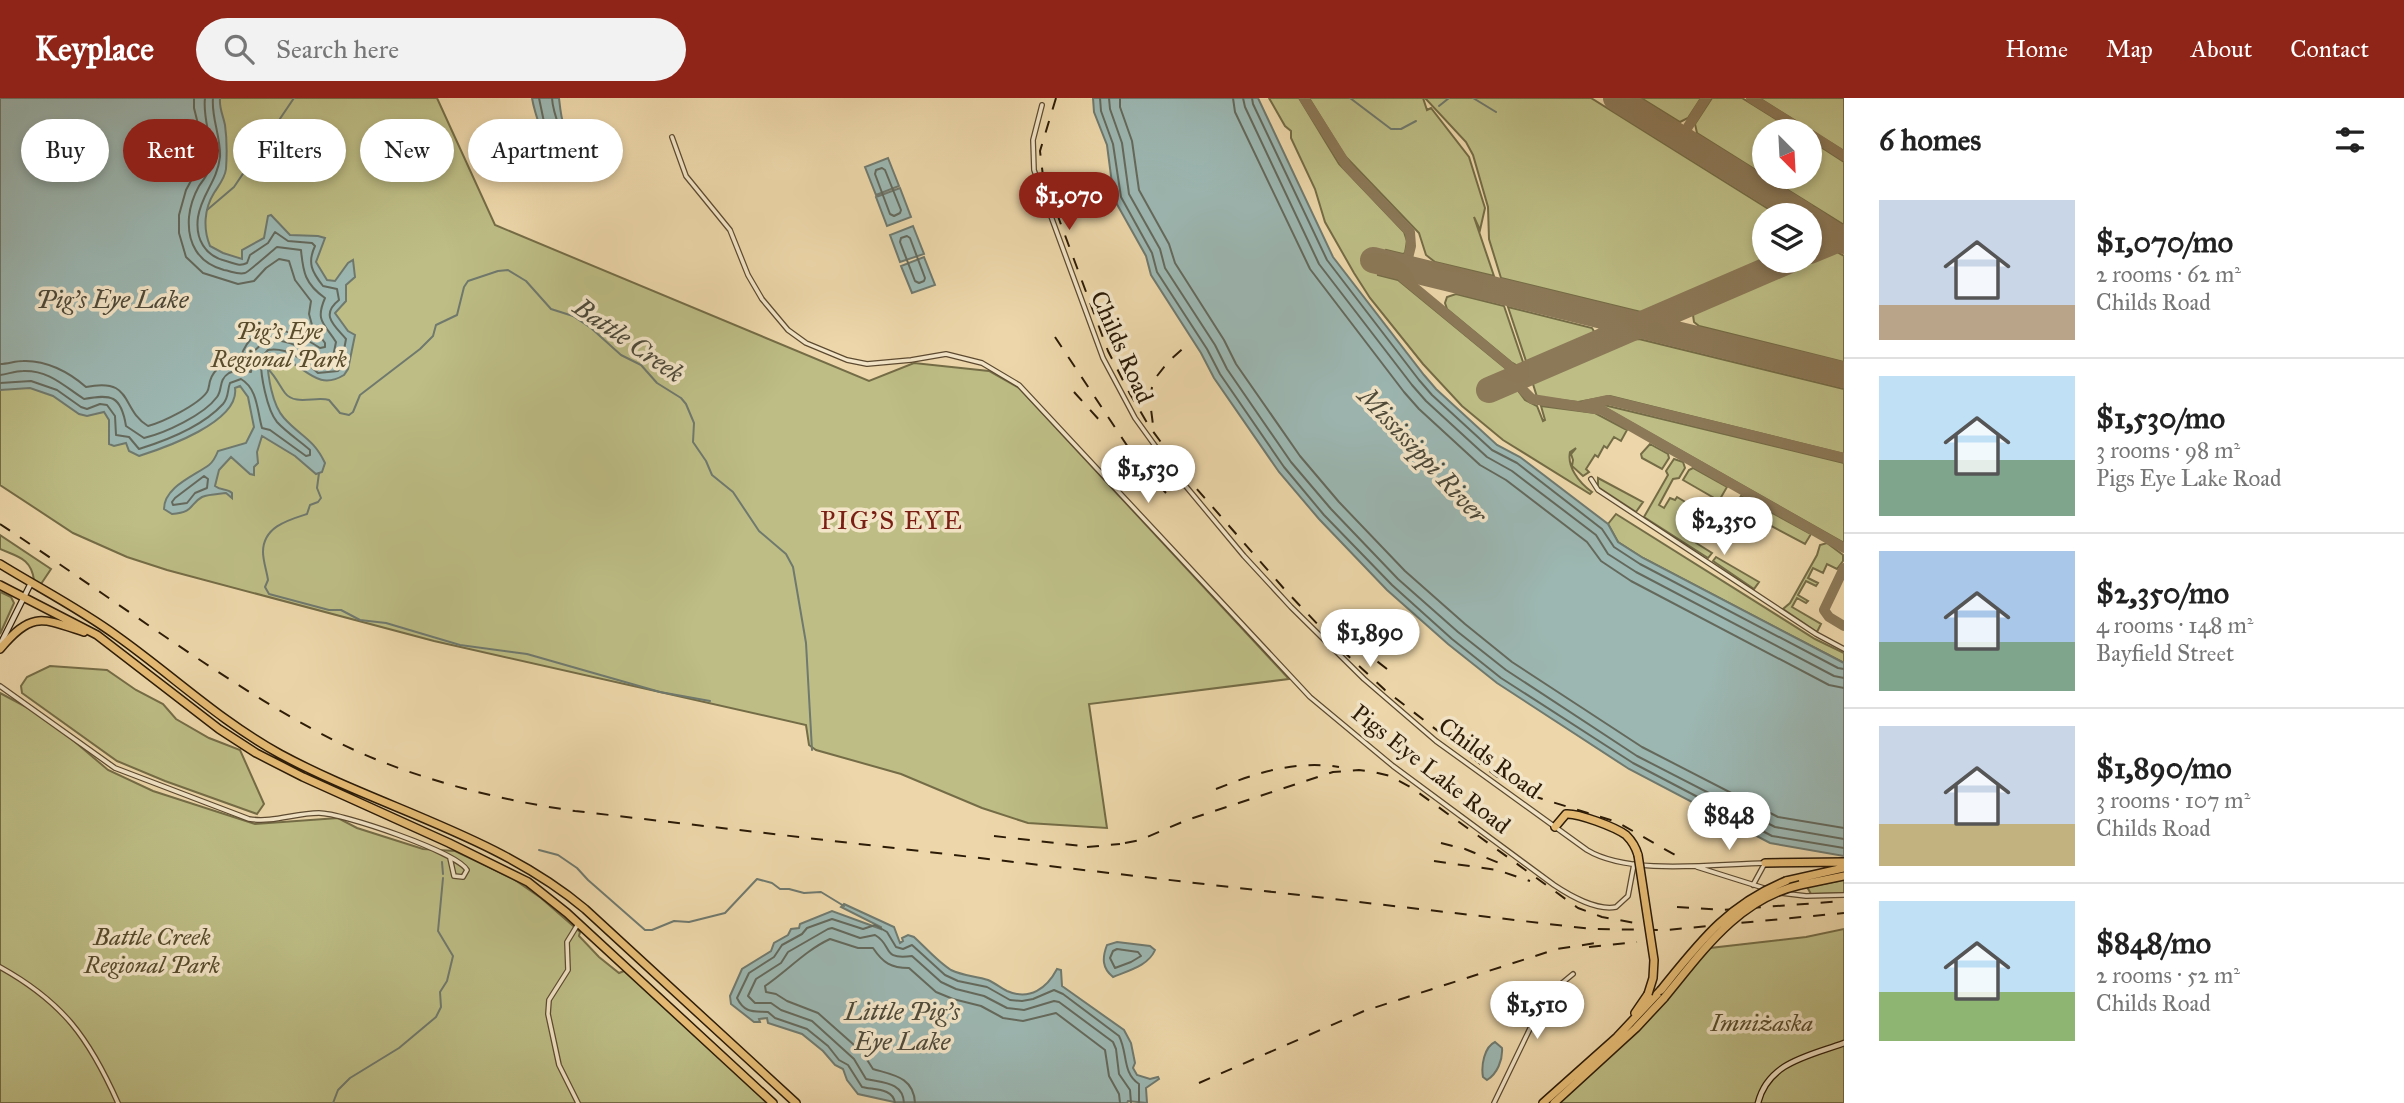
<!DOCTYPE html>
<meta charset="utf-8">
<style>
body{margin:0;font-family:"IM FELL Great Primer",serif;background:#f2f2f2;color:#222;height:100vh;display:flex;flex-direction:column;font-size:26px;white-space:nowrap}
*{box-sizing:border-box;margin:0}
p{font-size:23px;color:#767676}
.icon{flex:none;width:38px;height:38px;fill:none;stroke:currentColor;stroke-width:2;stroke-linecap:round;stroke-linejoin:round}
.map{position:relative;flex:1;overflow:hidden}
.sheet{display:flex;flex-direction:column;background:#fff;width:560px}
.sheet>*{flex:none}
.guide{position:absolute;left:21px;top:21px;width:665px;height:63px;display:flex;gap:14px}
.needle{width:46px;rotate:156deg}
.tools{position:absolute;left:1752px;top:21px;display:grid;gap:14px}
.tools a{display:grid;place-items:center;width:70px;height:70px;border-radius:50%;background:#fff;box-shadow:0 4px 10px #0003;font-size:35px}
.price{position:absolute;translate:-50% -60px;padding:0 16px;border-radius:24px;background:#fff;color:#222;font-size:23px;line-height:46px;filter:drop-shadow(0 2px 4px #0008)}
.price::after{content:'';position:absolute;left:50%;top:42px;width:21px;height:16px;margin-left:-10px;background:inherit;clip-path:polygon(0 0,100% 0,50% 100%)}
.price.current{background:#8f2418;color:#fff}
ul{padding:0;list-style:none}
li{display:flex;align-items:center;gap:21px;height:175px;padding:0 35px}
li+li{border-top:2px solid #e0e0e0}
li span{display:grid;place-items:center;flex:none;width:196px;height:140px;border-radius:0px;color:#555}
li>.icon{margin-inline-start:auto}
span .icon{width:84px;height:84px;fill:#fffc;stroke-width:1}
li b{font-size:30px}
h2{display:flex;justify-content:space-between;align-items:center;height:84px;padding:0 35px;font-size:30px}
.pill{padding:0 24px;border-radius:32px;background:#fff;box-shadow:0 4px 10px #0003;font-size:24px;line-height:63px}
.pill.current{background:#8f2418;color:#fff}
header{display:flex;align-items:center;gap:42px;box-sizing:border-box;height:98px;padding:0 35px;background:#8f2418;color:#fff}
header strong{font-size:33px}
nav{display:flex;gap:38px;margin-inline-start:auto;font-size:24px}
.search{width:490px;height:63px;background:#f2f2f2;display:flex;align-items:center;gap:18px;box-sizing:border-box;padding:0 24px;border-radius:38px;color:#767676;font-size:26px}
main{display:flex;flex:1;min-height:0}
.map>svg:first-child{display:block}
.green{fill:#bdbd85;stroke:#746c46;stroke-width:2}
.water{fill:#9cb7b2;stroke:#6f796e;stroke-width:2}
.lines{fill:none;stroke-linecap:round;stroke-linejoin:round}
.shore{stroke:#64695c;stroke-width:2}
.stream{stroke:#6f796e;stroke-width:2}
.taxiway{stroke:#8c7958;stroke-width:10}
.runway{stroke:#8c7958;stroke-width:26}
.street-casing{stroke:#5c4a30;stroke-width:6}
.secondary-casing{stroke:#2c1b07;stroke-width:7}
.highway-casing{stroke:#2c1b07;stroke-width:10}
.street{stroke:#f3e5c8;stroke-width:3.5}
.secondary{stroke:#f3e5c8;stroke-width:4.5}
.highway{stroke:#e6bc75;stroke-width:7}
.rail{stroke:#2c1b07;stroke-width:2;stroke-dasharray:12 12;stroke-linecap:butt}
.highway-bridge-casing{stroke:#2c1b07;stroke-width:10;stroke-linecap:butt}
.highway-bridge{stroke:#e6bc75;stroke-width:7}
.labels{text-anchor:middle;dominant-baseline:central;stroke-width:7;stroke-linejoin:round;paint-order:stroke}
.park-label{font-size:24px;font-style:italic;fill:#584c2d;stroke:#f3e5c8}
.street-label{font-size:24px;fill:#2c1b07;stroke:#f3e5c8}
.water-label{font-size:26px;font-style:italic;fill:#4e4a3a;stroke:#f3e5c8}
.neighbourhood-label{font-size:26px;letter-spacing:2px;fill:#7a1f14;stroke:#f3e5c8}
</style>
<header>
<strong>Keyplace</strong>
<div class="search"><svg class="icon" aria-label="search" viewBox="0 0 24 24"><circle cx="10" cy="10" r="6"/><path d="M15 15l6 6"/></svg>Search here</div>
<nav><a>Home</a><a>Map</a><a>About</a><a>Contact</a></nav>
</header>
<main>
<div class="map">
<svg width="1844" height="1005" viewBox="0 0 1844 1005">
<rect width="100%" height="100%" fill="#edd7aa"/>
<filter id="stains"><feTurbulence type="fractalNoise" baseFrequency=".00286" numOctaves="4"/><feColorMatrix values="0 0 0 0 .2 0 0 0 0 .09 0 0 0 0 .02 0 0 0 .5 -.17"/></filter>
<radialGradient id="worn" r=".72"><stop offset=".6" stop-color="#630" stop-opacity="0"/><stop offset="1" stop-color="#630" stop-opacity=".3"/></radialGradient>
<path class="green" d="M0,0h437l58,127 374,156 45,-18 75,8 30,17 270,291 -200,25 18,124 -79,-5 -46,-15 -81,-34 -85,-24 -7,-5 -3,-20 -372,-84 -267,-71 -40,-13 -54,-24 -73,-48z
M1269,0h30l40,66 65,68 3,9 -2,12 -2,1 -17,-4 -5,8 -8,-1 -1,7 7,3 -1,8 20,5 112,92 -25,10 7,16 24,-10 9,12 12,6 6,15 2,-1 -4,-14 54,7 32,17 -6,11 -7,-4 -7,11 -3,-2 -6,11 -3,-2 -9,14 3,3 -6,4 -11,-10 1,-6 -2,-6 5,-6 -6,4c-3,14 8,30 22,40l-2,2 -87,-54 -41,-34 -39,-42 -53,-66 -16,-25 -29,-51 -10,-33 -24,-51v-7l-6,-5z
M1309,0h114l4,12 4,-2 38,49 16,51 -5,22 -6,-13 20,59 -59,-14 -9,-7 -7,-22 -74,-77z
M1425,0h166l187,117h-14v46h3l-122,52 -144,-35 -12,-39 -1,-32 -15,-52 -7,-13z
M1641,0h60l-13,20 -8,4z
M1712,0h30l53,33h-31v44l-67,-42 -2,-9z
M1759,0h85v53z
M1810,42l34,22v63l-77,-48h43z
M1837,154l7,4v106l-145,-36 -5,-4 -1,-7 5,-5 133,-57z
M1456,196l48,12 20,59 -6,1 -7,-4 -64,-53 -2,-6 2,-6z
M1508,209l84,21 3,5 -68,31z
M1639,241l205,50v65l-234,-58 -32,6 -41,-5 -4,-13 2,-4 93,-40z
M1604,307l240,58v80l-240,-136z
M1650,346l18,10 1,4 -7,11 -20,-11 -1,-4z
M1674,361l9,3 2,6 -6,10 -6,1 -14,26 5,3 6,-10 5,2 2,-3 30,18 -14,26 19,12 -4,5 -64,-41 24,-42 -2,-4z
M1693,370l34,19 -7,12h-4l-33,-19 6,-10z
M1598,380l45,24 -7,10 -38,-25z
M1741,398l70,38 -6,10 -71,-38z
M1616,416l199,125 29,14v10l-201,-105 -25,-16 -10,-18z
M0,437l51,34 -10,15 -7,-4c-3,-22 -16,-23 -34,-31z
M1827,445l16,12v6l-6,8 -10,-5 -4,9 -10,-5 -5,10 10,5 -2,3 -10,-5 -8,14 10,6 -2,2 -9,-5 -5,9 29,17 -4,8 -34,-23 7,-6 27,-48 3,-10z
M1716,459l43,25 -5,7 -41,-28z
M0,494l11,5 3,6 -14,31z
M50,568l57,4 29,20 27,14 13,15 33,19 31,12 24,54 -7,10 -92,-33 -48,-20 -95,-68 -1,-7 6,-9z
M0,595l47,25 61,52 45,21 102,33 83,-6 19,10 66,21 32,2 57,27 29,20 39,34 -1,4 20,21 20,16 10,-4 143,134h-772z
M1844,782v13l-33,1 -4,-7z
M1844,831v174h-287l153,-155 96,-11z"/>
<path class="water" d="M0,0h220c-1,10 3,17 5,27 2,14 2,29 1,44 -1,9 -7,16 -12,24 -10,16 -11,36 -4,53l13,7 19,6v-9l22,-12 4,-22 3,-1 19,20 28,1 7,2 -9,24 11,18 8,1 13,-18 5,-3 2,17 -9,8v16l-11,12 13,18 7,4 -7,34 -4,6c-31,19 -41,-17 -73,-19l-4,3c1,17 5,46 17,59 17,19 29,20 41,45l-3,9 -6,2 -21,-18 -33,-20 -5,16 1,11 -4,4v8l-4,-1 -19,-17 -12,13 -4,16c6,5 12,2 17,7v5l-6,-5c-7,1 -17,1 -24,4 -13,7 -7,15 -30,17l-8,-5c0,-22 30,-33 45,-44 4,-3 7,-9 9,-14l28,-8 8,-16 -6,-30 -8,-11 -5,2c5,34 -71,60 -96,68l-10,-5 -3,-8 -12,3 -5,-2v-24l-5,-8 -17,4 -8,-2 -26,-18 -23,-8 -30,2z
M532,0h27c1,9 2,20 5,28 7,20 27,52 -8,55 -6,-11 -6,-21 -9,-33 -5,-17 -12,-32 -15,-50z
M1093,0h165l75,159 91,118 12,14 61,56 23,12 88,67 10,18 25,16 201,105v193l-74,-13 -141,-74 -132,-86 -49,-39 -61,-54 -68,-71 -40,-47 -65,-94 -13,-25 -50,-78 -5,-19 -32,-57 -7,-54 -13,-33z
M888,60l11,28 -23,9 -11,-28z
M900,90l11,29 -24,9 -11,-29z
M913,128l11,28 -24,8 -10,-27z
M924,159l11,28 -23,8 -11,-27z
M844,806l50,23 6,16 3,-2 -1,-3 6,-3 6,2c11,10 24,25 37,33 12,6 25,6 37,10 7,3 13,8 19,11 23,10 40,-3 50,-22l4,1 1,16 62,44 7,13 4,20 -2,5 4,7 13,4 8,-2 1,2 -13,9 1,15 -19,-2 -1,2 -233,-1 -36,-8 -11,-14 -4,-11 -8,-4 -12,-14 -21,-17 -34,-11 -1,-5 -8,1 1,3h-6l-23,-18 -1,-8 12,-27 29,-18 3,-8 14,-8 3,-6 8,-1 1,-4 32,-13 49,18v-2l-40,-20z
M1117,844l33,4 5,4c-6,15 -25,20 -42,27 -11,-9 -11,-19 -6,-32z
M1495,944l7,6c1,12 -5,26 -15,32l-4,-3c-2,-11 1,-30 12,-35z"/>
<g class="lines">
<path class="shore" d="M539,0l5,24 10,25 3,21 6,5 5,-4c4,-21 -15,-47 -16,-71
M1100,0l1,13 12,33 8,53 31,56 5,19 50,77 13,25 64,93 40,48 68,70 60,54 49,39 132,85 139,73 72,12
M1109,0l1,11 12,34 7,51 31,55 5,19 50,77 12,24 64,93 40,47 67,70 60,53 48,38 131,86 138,71 69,12
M1120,0v9l12,34 7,49 30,54 6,19 49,77 12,24 64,92 39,46 66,69 60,53 47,38 130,85 136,70 66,11
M1233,0l2,14 75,157 94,123 15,17 61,56 26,15 81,62 14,19 30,20 198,104 15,3
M1243,0l2,9 74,157 93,121 14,16 61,56 25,14 84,64 12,19 28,18 198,104 10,2
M1252,0l1,6 74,156 92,120 13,15 60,55 25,13 85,66 12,18 26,17 198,104 6,1
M882,70l3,2 16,40 -1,3 -6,3 -4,-2 -15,-40 1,-4z
M907,138l3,2 15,40 -1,3 -5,2 -4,-2 -15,-39 1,-4z
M0,266c8,0 15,-3 23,-3 23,-1 46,11 63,26 48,-10 34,22 62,39 15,-4 50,-21 59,-34 2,-3 2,-7 3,-11 4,-14 17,-19 30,-22 14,-44 51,-30 80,-11l5,-1v-4l-13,-18 -3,-11 2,-13 -16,-21 -6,-19 -10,-2 -13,9 -12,13 -16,3 -35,-11 -17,-16 -7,-24v-18l7,-25 13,-24 2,-14 -2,-24 -5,-20v-10
M0,277c8,-1 15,-4 23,-4 26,-1 41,15 61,28 27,-5 37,-4 42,27l18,12c21,-5 60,-23 73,-41 6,-8 1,-17 12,-24 8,-4 14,-2 22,-1l2,-20 12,-11c22,-4 43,9 57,24l10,-3 4,-20c-12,-19 -21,-21 -11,-44 -20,-14 -22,-26 -24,-48l-24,-3c-4,3 -30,26 -32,26 -7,2 -14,-2 -21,-3 -26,-7 -37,-27 -35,-53 1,-10 5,-22 10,-31 4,-6 9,-11 11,-19 5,-24 -8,-46 -5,-69
M0,285l31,-2 26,9 24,17 6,2 13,-5 7,1 8,11 1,19 13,2 10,12c29,-9 63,-22 84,-45 6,-7 4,-13 7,-21l11,-4c17,10 16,32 21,49l8,2 36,26 4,-1v-5c-10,-9 -24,-18 -33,-28 -10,-12 -17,-48 -16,-64l7,-8c20,-3 36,10 50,23l20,-2 3,-5 5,-27c-12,-14 -26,-24 -7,-39l-2,-11 -14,-3c-11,-14 -16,-23 -8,-40l-3,-3 -24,-2 -13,-9 -7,11 -18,12 -3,8c-8,4 -13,0 -21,-2 -21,-5 -31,-22 -28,-44 4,-24 19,-35 22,-60 1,-20 -9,-40 -7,-59
M204,378l4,3 -1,9 -12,5 -8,10 -14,2 -1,-3 3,-4z
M1117,851l21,3 3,4 -10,6 -16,6 -5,-10 3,-7z
M895,1005c-2,-15 -21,-13 -33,-16l-14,-22 -9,-5 -11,-14 -21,-17 -32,-11 -7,-6c-14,-1 -23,2 -31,-14l12,-25 25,-16 8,-12 20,-11 5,-6 25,-9 31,10 12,-4 12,7 9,15 7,2 9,-4 33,30 13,6 29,6 23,13 12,1 11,-2 21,-9 9,4 56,42c9,17 3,37 20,48v19
M904,1005c-1,-21 -21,-20 -38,-24l-12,-20 -42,-38 -31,-11 -10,-7h-16l-7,-7 8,-17 25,-16 7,-11 40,-23 4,-1 28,10 15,-3c19,11 5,25 37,21l29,26 15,7 28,7 23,12 17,2 30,-9 5,1 54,40 3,7 3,25 11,16 1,13
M915,1005c-1,-26 -22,-28 -42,-34l-11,-17 -44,-39 -31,-12 -11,-7 -10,-2 -1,-6c22,-15 41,-36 65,-47l28,9h15c10,15 18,20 36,20l27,24 17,7 28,7 22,12 20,3 33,-8 49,37 4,26 10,18 1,9"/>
<path class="stream" d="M1350,0l41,31h10l15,-8
M1473,0l23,14
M1439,8l10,-8
M207,112l27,-23 60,-89
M268,271c8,8 11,16 17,24 10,13 31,3 44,7l11,13 9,2 4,-3 7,-17 60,-46 13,-13 3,-11 21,-10 7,-28 4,-6 30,-10 10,-1 18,11 25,28 22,7 18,12 30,27 20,10 16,18 24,15 5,6 8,19 -1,19 13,19 6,14 21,17 26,39 27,23 7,13 13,76 6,107
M319,375l-2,15 4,10 -3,4 -8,3 -3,9c-19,6 -44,13 -44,38 0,9 4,20 5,28l-3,7 4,7 60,16h12l19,10 26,3 74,22 67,9 133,38 50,9
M539,752l19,5 19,13 11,12 57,50h7l22,-9 15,1 36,-9 32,-34 15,4 8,6h9l15,4 17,-1 23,14
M442,764l1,12
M333,1005l5,-13 12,-12 49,-30 37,-31 5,-10 -1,-15 7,-11 6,-25 -15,-25 5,-53"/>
<path class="taxiway" d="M1304,0l43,68 63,66 1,14 -8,32 110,91 10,21 9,9 70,11 242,138
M1751,0l53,33
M1810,36l34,22
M1681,40l25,-40
M1585,307l23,-5 236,58
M1844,470l-20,42 5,7 15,9"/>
<path class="runway" d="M1616,0l188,117
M1810,121l34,22
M1810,153l34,-14
M1373,162l471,115
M1489,292l299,-129"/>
<g class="street-casing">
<path id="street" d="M1042,7l-9,35 1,30 69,188 32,60 39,54 70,84 47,51 73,72 72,62 151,109c43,26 128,14 178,13l-12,22
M672,39l14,39 44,54 18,45 14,24 26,31 18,13 41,17 20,4 44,-4 35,-6 36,9 37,22 291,312 83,69 161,119c15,10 43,26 62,22l12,-11 6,-32
M1591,381l7,11 218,144 28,15
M0,588l115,82 134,51c24,4 46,-6 70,-6 23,0 138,39 148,57l-4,7 -9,-1 -4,-18
M1697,769l70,22
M1781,795l25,3 38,-1
M0,869c63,35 89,71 118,136
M578,1005l-19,-38 -11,-51 1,-14 19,-30 -1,-28 11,-18
M1494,1005l45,-93 11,-17 23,-19"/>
</g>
<g class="secondary-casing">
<path id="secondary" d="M0,547l31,-62
M1758,1005c10,-41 51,-47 86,-60"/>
</g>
<g class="highway-casing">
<path id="highway" d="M0,466c39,24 80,45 117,72 55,39 103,85 163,118 100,54 217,81 305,155l211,194
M0,487l97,50 122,94 37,24 47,24 146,66 79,39 39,31 206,190
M0,551c32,-38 42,-31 84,-17
M1555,729l11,-13c12,-1 49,13 60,21 6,6 10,13 12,20
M1765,765l79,-1
M1786,783l58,-13
M1800,787l44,-9
M1635,915l13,-19
M1543,1005l74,-66 44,-47
M1554,1005l82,-75 28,-30"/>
</g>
<use href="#street" class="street"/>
<use href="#secondary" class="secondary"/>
<use href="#highway" class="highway"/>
<path class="rail" d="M1056,0l-16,53 3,25 65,175 22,43 19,32 40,54 97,111 58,61 41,38 111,86 40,21 81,25 58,33
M1055,239l83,125
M1157,278l11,-14 19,-17
M1152,289l-2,14 3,24
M1074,294l28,31
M1131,356l35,39
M0,426c68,45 135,93 203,138 55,36 111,72 172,97 65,26 131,42 200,52l1017,118 75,1 177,-17
M1336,540l29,14 22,17
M1216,691c40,-16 79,-29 123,-22
M994,738l87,10
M1125,745l15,-3 47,-20 146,-48 26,-2 15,2 16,4 22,12 166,120 24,9 33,6
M1441,745l24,6 39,16
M1087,749l33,-3
M1434,763l63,9 33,11
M1677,809l46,3 121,-9
M1589,849l48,-5
M1199,985l165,-72 193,-62 39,-6"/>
<g class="highway-bridge-casing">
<path id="highway-bridge" d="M1638,757l16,105 -1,18 -5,16
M1661,892c38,-47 66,-85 125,-109
M1664,900c38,-46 74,-99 136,-113"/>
</g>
<use href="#highway-bridge" class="highway-bridge"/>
</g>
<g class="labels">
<g class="park-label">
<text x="279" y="233">Pig's Eye<tspan x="279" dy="28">Regional Park</tspan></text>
<text x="152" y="839">Battle Creek<tspan x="152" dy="28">Regional Park</tspan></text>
<text x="1762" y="925">Imniżaska</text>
</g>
<g class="street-label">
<text transform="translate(1122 249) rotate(66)">Childs Road</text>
<text transform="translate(1490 660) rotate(36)">Childs Road</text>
<text transform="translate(1431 671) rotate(38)">Pigs Eye Lake Road</text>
</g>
<g class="water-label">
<text x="112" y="201">Pig's Eye Lake</text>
<text transform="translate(629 242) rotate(35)">Battle Creek</text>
<text transform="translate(1423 357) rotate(47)">Mississippi River</text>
<text x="902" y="913">Little Pig's<tspan x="902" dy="30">Eye Lake</tspan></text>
</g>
<g class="neighbourhood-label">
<text x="892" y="422">PIG'S EYE</text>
</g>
</g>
<rect width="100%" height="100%" filter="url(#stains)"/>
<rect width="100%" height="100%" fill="url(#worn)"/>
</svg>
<div class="tools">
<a><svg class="needle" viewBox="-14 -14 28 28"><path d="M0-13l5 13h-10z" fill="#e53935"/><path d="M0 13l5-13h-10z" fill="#767676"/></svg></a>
<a><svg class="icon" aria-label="layers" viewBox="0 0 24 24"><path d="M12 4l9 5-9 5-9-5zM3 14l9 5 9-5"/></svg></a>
</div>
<b class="price current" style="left:1069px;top:134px">$1,070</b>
<b class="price" style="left:1148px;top:407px">$1,530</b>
<b class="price" style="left:1724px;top:459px">$2,350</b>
<b class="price" style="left:1370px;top:571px">$1,890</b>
<b class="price" style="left:1729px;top:754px">$848</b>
<b class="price" style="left:1537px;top:943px">$1,510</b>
<div class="guide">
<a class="pill">Buy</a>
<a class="pill current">Rent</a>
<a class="pill">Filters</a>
<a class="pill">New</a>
<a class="pill">Apartment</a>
</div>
</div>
<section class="sheet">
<h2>6 homes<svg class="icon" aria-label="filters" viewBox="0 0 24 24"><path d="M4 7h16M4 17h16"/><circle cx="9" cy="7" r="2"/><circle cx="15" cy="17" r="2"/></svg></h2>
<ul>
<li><span style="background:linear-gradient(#c9d6e8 75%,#b9a48a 0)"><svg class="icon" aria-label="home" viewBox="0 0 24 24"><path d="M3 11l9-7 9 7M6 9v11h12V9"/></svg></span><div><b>$1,070/mo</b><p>2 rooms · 62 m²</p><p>Childs Road</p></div></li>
<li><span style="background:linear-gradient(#bfe0f5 60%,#7fa58c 0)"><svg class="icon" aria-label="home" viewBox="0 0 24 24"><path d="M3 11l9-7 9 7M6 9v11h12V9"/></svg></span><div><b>$1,530/mo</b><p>3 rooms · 98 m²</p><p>Pigs Eye Lake Road</p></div></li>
<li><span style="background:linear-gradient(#a9c7e8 65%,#7fa58c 0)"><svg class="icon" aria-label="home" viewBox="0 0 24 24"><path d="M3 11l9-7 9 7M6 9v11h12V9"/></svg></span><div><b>$2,350/mo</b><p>4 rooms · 148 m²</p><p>Bayfield Street</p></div></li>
<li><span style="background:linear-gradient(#c9d6e8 70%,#c2b280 0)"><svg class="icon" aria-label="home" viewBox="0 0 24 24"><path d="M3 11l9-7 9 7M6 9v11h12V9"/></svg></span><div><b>$1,890/mo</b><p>3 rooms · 107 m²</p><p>Childs Road</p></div></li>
<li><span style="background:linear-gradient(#bfe0f5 65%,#8fb573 0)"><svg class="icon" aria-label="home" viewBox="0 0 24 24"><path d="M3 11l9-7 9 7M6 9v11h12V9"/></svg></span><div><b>$848/mo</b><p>2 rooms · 52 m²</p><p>Childs Road</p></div></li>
</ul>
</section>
</main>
